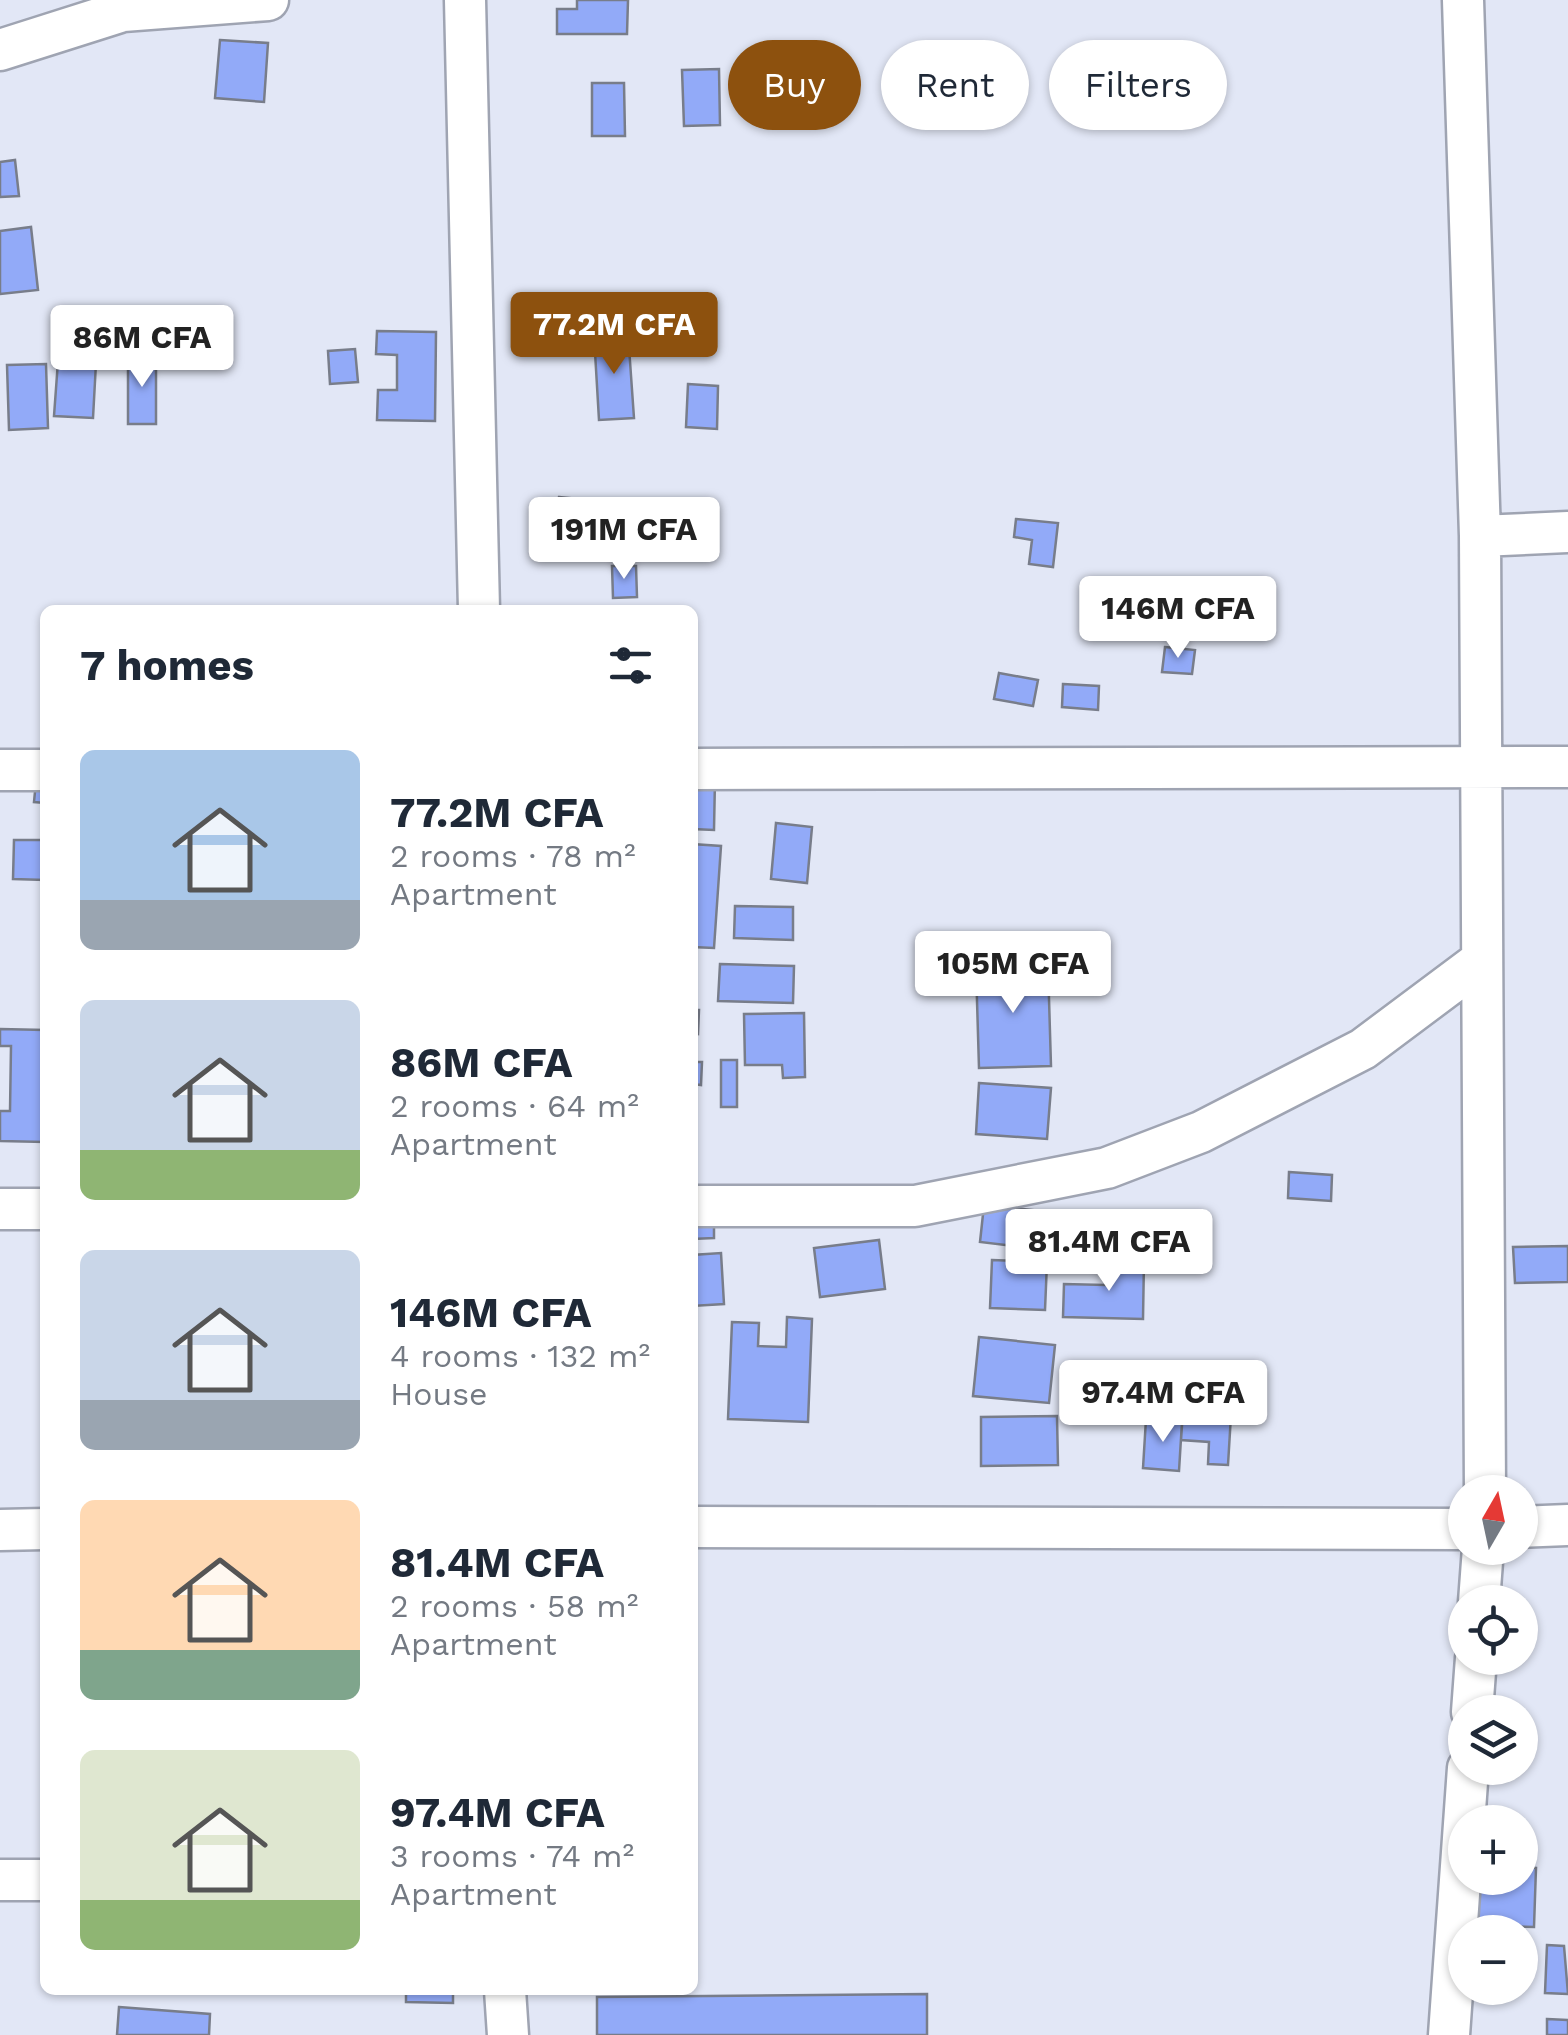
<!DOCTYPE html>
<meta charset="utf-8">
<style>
body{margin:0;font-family:"Work Sans",sans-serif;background:#f2f2f3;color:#1f2937;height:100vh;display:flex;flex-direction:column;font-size:38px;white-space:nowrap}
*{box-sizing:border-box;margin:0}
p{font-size:32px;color:#747a83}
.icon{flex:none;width:55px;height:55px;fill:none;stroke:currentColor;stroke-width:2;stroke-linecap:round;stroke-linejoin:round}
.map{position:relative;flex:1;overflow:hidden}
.drawer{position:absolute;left:40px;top:605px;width:658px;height:1390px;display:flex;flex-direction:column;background:#fff;border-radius:15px;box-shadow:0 2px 8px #0004}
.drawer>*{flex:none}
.guide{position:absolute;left:728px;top:40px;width:690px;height:90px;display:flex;gap:20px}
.needle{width:65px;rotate:9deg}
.buttons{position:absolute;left:1448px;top:1475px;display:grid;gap:20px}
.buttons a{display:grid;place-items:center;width:90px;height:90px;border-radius:50%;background:#fff;box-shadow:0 2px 8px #0004;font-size:50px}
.price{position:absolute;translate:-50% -85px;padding:0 22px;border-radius:10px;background:#fff;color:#222;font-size:32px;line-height:65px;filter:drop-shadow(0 2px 5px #0008)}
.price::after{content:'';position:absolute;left:50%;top:60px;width:30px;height:22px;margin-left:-15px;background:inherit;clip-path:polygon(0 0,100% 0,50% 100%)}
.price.current{background:#8d510e;color:#fff}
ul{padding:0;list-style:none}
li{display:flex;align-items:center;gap:30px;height:250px;padding:0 40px}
li span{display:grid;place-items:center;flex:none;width:280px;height:200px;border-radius:15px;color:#555}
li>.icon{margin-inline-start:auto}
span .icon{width:120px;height:120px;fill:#fffc;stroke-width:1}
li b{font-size:42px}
h2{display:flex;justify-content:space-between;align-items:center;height:120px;padding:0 40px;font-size:42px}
.chip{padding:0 35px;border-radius:45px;background:#fff;box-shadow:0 2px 8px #0004;font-size:35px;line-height:90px}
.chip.current{background:#8d510e;color:#fff}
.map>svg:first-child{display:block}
.building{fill:#92aaf8;stroke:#787d8a;stroke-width:2.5}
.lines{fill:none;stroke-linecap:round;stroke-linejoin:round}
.minor-casing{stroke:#9fa4b2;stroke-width:45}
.minor{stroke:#fff;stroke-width:40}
</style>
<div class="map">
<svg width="1568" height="2035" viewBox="0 0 1568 2035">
<rect width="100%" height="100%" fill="#e2e7f6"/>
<path class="building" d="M577,0h51l-1,34h-70v-25h20z
M220,40l48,3 -4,59 -49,-4z
M719,69l1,56 -36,1 -2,-56z
M592,83h32l1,53h-33z
M15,160l4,36 -19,1v-35z
M31,227l7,63 -38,4v-63z
M377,331l59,1 -1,89 -58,-1 1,-30h19v-35l-21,-1z
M628,333l6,85 -35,2 -5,-85z
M355,349l3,33 -28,2 -2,-33z
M128,355h28v69h-28z
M58,361l38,2 -3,55 -39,-2z
M46,364l2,64 -39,2 -2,-65z
M688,384l30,2 -1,43 -31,-2z
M559,497l70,7 -4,35 -70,-7z
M1016,519l42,4 -5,44 -24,-3 3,-24 -18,-3z
M612,566h24l1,31 -24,1z
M1155,586l30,8 -6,23 -31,-7z
M1204,593l20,1 -2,23 -20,-2z
M1165,647l30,3 -3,24 -30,-2z
M999,673l39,7 -5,26 -39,-7z
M1063,684l36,2 -1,24 -36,-3z
M37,771l8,1v31l-11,-1z
M692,779h23l-1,51 -22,-1z
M776,823l36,4 -5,56 -36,-4z
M14,840h31v40l-32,-1z
M692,844l29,2 -7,102 -22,-1z
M735,906l58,1v33l-59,-2z
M720,964l74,2 -1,37 -75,-2z
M1048,965l3,101 -72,2 -3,-101z
M692,1010h7l-1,24 -6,-1z
M804,1013l1,64 -22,1 -1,-13h-37l-1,-51z
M0,1029l45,1v112l-45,-1v-30h10l1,-65h-11z
M721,1060h16v47h-16z
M692,1062h10l-1,23 -9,-1z
M979,1083l72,5 -4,51 -71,-5z
M1289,1172l43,3 -1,26 -43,-3z
M692,1192l22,21v25l-22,1z
M984,1205l67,7 -4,38 -67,-8z
M879,1240l6,49 -65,8 -6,-49z
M1568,1246v36l-53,1 -2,-36z
M721,1253l3,51 -32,2v-51z
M1107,1259l37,1 -1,59 -80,-2 1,-33 42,1z
M992,1260l55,2 -2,48 -55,-2z
M787,1317l25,2 -4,103 -80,-3 4,-97 27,1 -1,23 28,1z
M979,1337l76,8 -6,58 -76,-7z
M1183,1411l48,4 -3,50 -20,-1 1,-22 -28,-2z
M1057,1416l1,49 -77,1v-49z
M1146,1419l36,3 -3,49 -36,-3z
M1520,1867l16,1 -2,59 -56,-1 1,-48h41z
M1547,1945l17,1 4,48 -23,-1z
M406,1990h47v13l-47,-1z
M927,1994v41h-330v-38z
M119,2007l91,7 -1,21h-92z
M1547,2019l21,1v15h-21z"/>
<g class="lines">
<g class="minor-casing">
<path id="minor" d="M465,0l14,610
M1463,0l17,536 5,956
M0,50l123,-39 145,-11
M1480,536l88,-4
M692,769l876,-2
M0,770h45
M692,1206h223l192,-38 94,-36 162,-83 119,-89
M0,1209h45
M692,1527l773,2
M1520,1527l48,-2
M0,1530l45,-1
M1479,1602l4,-54
M1472,1712l4,-54
M0,1880h45
M505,1990l3,45
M1449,2035l19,-267"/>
</g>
<use href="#minor" class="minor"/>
</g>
</svg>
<div class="buttons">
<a><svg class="needle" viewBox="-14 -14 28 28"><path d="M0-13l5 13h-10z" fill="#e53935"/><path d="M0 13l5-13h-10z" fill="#747a83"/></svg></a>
<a><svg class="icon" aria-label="locate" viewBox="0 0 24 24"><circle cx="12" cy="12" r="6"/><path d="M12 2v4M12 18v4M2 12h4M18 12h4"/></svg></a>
<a><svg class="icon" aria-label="layers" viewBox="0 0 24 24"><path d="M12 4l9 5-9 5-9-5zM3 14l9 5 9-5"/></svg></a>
<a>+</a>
<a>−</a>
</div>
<b class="price current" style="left:614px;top:377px">77.2M CFA</b>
<b class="price" style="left:142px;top:390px">86M CFA</b>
<b class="price" style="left:624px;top:582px">191M CFA</b>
<b class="price" style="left:1178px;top:661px">146M CFA</b>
<b class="price" style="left:1013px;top:1016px">105M CFA</b>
<b class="price" style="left:1109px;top:1294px">81.4M CFA</b>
<b class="price" style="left:1163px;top:1445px">97.4M CFA</b>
<div class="guide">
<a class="chip current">Buy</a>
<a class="chip">Rent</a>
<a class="chip">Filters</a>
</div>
<section class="drawer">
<h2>7 homes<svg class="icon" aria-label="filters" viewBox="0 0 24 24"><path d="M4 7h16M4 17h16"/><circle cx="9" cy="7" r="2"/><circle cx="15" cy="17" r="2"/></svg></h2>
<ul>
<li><span style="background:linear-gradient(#a9c7e8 75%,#9aa5b1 0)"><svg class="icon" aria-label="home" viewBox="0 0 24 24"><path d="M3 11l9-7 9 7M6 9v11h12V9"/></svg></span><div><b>77.2M CFA</b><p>2 rooms · 78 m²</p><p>Apartment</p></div></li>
<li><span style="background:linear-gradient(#c9d6e8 75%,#8fb573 0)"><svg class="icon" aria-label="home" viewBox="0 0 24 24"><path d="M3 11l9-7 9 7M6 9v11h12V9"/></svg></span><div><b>86M CFA</b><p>2 rooms · 64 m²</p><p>Apartment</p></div></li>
<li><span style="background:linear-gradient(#c9d6e8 75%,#9aa5b1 0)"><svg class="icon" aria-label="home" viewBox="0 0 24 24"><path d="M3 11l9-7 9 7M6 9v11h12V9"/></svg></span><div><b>146M CFA</b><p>4 rooms · 132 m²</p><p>House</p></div></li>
<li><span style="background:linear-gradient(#ffd9b3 75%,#7fa58c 0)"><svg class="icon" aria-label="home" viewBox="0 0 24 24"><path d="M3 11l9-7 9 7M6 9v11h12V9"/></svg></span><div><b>81.4M CFA</b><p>2 rooms · 58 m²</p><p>Apartment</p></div></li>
<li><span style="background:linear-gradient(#dfe7d0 75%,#8fb573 0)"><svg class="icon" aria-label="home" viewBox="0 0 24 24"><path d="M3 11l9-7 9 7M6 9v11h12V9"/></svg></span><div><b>97.4M CFA</b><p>3 rooms · 74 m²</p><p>Apartment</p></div></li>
</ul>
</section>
</div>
